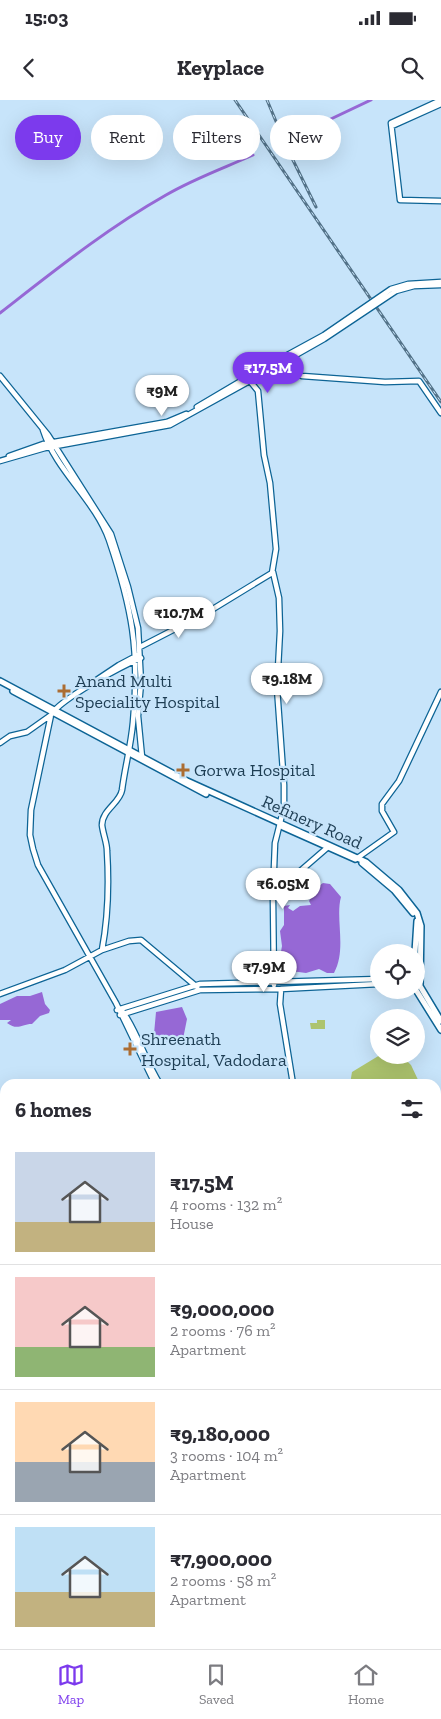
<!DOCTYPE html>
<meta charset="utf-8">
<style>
body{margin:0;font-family:"Zilla Slab",serif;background:#f2f2f3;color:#2b2b33;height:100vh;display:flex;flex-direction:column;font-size:19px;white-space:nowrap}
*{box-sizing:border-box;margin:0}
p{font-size:16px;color:#7c7c81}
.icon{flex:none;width:28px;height:28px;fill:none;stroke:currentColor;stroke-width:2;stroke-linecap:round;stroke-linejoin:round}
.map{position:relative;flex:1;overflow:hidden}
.side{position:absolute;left:0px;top:979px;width:441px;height:571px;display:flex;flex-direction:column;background:#fff;border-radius:15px 15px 0 0;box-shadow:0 5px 20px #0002}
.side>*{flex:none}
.banner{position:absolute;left:15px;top:15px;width:411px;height:45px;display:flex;gap:10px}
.fabs{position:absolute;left:370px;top:844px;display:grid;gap:10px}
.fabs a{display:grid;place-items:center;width:55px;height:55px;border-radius:50%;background:#fff;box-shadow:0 5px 20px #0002;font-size:25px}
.price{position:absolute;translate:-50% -42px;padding:0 11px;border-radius:18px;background:#fff;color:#222;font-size:16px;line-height:32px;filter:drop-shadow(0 1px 2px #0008)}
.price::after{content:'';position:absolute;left:50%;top:30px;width:15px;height:11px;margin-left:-8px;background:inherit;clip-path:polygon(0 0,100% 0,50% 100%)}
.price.current{background:#7c3aed;color:#fff}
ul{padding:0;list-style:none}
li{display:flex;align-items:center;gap:15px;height:125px;padding:0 15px}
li+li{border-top:1px solid #e1e1e2}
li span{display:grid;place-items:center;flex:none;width:140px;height:100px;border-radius:0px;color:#555}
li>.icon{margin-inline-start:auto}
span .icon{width:60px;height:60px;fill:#fffc;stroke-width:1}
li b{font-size:21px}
h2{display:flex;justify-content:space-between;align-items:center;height:60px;padding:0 15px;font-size:21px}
.chip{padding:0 18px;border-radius:22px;background:#fff;box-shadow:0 5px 20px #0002;font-size:18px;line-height:45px}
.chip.current{background:#7c3aed;color:#fff}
.status{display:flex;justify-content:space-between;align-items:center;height:35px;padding:0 25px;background:#fff;direction:ltr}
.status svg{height:14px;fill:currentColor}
header{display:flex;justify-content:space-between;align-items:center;height:65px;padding:0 15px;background:#fff;font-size:22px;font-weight:700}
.menu{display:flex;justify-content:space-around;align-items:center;height:70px;border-top:1px solid #e1e1e2;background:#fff;font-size:14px;color:#7c7c81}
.menu a{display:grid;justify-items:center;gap:2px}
.menu .current{color:#7c3aed}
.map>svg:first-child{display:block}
.green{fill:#adc46e}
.water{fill:#9668d5}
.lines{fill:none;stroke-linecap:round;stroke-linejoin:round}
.canal{stroke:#9668d5;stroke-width:3}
.secondary-casing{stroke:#0d6495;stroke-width:7}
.primary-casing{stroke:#0d6495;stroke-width:8}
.secondary{stroke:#fff;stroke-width:4.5}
.primary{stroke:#fff;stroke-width:5}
.rail-casing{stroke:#537288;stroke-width:3}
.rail{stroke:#c7e4fa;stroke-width:1;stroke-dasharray:4;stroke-linecap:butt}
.secondary-bridge-casing{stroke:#0d6495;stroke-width:7;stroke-linecap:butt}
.secondary-bridge{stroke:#fff;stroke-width:4.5}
.poi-dot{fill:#ab6d33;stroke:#c7e4fa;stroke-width:2}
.labels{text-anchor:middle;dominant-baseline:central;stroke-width:4.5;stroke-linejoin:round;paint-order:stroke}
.poi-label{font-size:18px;fill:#1e3e54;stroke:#c7e4fa;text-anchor:start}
.street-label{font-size:18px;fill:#1e3e54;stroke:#c7e4fa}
</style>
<div class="status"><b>15:03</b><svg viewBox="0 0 49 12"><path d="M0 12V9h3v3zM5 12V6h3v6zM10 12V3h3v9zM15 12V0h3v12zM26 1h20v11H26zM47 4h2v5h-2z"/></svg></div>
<header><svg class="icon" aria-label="back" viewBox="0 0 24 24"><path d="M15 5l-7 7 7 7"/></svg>Keyplace<svg class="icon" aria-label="search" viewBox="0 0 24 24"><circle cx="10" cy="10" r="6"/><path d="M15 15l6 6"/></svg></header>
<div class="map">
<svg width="441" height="1549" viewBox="0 0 441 1549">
<rect width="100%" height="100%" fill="#c7e4fa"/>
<path class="green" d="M317,920h8v9h-14l-1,-6h7z
M380,955h21l10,10 9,19h-70l2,-12z"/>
<path class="water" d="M323,783l7,1 11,13c-6,22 6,52 -7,76h-7l-8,-4 -13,4 -15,-2 -7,-4 -4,-10 2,-11 -2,-15 4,-6v-19l6,-1 -2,3 5,3 7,-5 11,-1 -2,-4 7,-13z
M42,892l3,12 5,6 -1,3 -9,3 -8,8c-11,0 -14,7 -25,-1l4,-3h-11v-16l17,-8h13z
M182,907l5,12 -4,20 -15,4 -10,-2 -4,-7 2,-22z"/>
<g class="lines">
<path class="canal" d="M295,36l76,-36
M0,213c54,-42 106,-84 166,-118 27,-16 58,-27 87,-40"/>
<g class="secondary-casing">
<path id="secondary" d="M441,0l-50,23 9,77 41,1
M392,26l49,-22
M263,275c15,-6 25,-5 39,1l83,6 34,-1 22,32
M0,276l48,59 63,99 17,53 10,41 3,55 -3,33 4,41
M197,307l61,-36
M9,356l34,-12 124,-22 19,-8
M0,361l45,-13 125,-23 94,-52
M273,472l6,26 1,33 -3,57 7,97v22l-9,36 -1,25 5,23
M140,547l68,-35 64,-39 4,-24 -6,-66 -6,-28 -6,-64 -8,-10
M141,558c-19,8 -81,41 -90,57l-20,95 -1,25 3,14 5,16 78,138 39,81
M77,593l42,-28 19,-10
M0,643l10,-7 17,-4 24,-17
M356,759l38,-27 -12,-21v-7l17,-23 42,-89
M102,850l27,-9 12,-1 56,47
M274,885l-1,-86 10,-13 45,-39
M281,889l-1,15 13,80
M0,894l65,-24 37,-20c6,-32 7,-67 5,-99 0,-8 -4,-17 -5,-26 0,-15 18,-22 20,-35 3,-23 9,-45 11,-68 7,-71 -1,-114 -24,-182 -14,-40 -53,-69 -66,-110
M117,910l83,-26 179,-5
M123,912c16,23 22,49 37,72
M120,915l80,-25 81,-1 98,-5
M0,1130l5,-3
M0,1134l5,-3
M0,1260h5
M0,1267h5
M436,1276h5
M0,1512l5,-2
M0,1540l3,9
M430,1545v4"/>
</g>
<g class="primary-casing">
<path id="primary" d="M0,581l187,100 179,81 33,28 18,23 4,13 -1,60 21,35
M13,591l193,103
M283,727l72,32
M362,763l32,27 19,23
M415,852l2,-31
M416,890l25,40
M436,1544h5
M410,1549l13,-4"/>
</g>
<use href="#secondary" class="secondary"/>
<use href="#primary" class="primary"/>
<g class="rail-casing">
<path id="rail" d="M235,0l206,302
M267,0l21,50 28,57"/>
</g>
<use href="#rail" class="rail"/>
<g class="secondary-bridge-casing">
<path id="secondary-bridge" d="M258,271l66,-36 67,-46 17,-5 33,-2
M264,273l60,-34 72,-48 18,-5 27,-1"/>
</g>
<use href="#secondary-bridge" class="secondary-bridge"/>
</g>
<g class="poi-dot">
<path d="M61.5 583.5h5v5h5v5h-5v5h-5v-5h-5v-5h5z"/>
<path d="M180.5 662.5h5v5h5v5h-5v5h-5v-5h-5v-5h5z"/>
<path d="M127.5 941.5h5v5h5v5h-5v5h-5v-5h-5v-5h5z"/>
</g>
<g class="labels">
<g class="poi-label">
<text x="75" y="581">Anand Multi<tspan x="75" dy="21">Speciality Hospital</tspan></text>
<text x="194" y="670">Gorwa Hospital</text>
<text x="141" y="939">Shreenath<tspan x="141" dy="21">Hospital, Vadodara</tspan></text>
</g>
<g class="street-label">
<text transform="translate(312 722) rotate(24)">Refinery Road</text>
</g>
</g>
</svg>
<div class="fabs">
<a><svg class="icon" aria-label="locate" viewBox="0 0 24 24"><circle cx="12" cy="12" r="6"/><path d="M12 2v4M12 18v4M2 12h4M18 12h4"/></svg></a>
<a><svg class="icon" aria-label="layers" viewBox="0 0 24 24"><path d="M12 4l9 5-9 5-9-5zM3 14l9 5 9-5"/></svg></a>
</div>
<b class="price current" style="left:268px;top:294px">₹17.5M</b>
<b class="price" style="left:162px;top:317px">₹9M</b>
<b class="price" style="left:179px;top:539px">₹10.7M</b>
<b class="price" style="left:287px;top:605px">₹9.18M</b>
<b class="price" style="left:283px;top:810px">₹6.05M</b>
<b class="price" style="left:264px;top:893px">₹7.9M</b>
<div class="banner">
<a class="chip current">Buy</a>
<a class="chip">Rent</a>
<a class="chip">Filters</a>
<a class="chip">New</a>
</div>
<section class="side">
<h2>6 homes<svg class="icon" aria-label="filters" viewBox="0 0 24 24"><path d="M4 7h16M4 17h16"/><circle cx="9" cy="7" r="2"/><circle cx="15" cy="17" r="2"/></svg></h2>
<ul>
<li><span style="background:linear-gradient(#c9d6e8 70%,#c2b280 0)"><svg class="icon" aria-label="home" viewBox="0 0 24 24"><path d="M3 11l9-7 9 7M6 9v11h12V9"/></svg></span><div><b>₹17.5M</b><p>4 rooms · 132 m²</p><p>House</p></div></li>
<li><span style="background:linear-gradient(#f6c9c9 70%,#8fb573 0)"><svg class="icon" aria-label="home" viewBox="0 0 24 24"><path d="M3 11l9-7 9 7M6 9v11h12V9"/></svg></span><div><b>₹9,000,000</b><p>2 rooms · 76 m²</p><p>Apartment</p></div></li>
<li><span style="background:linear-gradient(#ffd9b3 60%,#9aa5b1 0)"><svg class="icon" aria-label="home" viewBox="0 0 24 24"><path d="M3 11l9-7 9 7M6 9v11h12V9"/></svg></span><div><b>₹9,180,000</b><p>3 rooms · 104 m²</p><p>Apartment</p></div></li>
<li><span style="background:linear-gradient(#bfe0f5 65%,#c2b280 0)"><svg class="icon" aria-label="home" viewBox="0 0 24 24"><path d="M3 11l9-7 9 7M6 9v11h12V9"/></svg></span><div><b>₹7,900,000</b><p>2 rooms · 58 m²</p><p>Apartment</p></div></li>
</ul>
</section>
</div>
<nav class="menu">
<a class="current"><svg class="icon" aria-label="map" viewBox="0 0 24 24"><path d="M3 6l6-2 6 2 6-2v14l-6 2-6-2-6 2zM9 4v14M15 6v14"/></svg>Map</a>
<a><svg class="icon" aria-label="saved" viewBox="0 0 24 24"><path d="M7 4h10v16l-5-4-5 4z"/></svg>Saved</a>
<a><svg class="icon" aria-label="home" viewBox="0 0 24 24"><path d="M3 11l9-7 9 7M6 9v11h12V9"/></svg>Home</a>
</nav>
